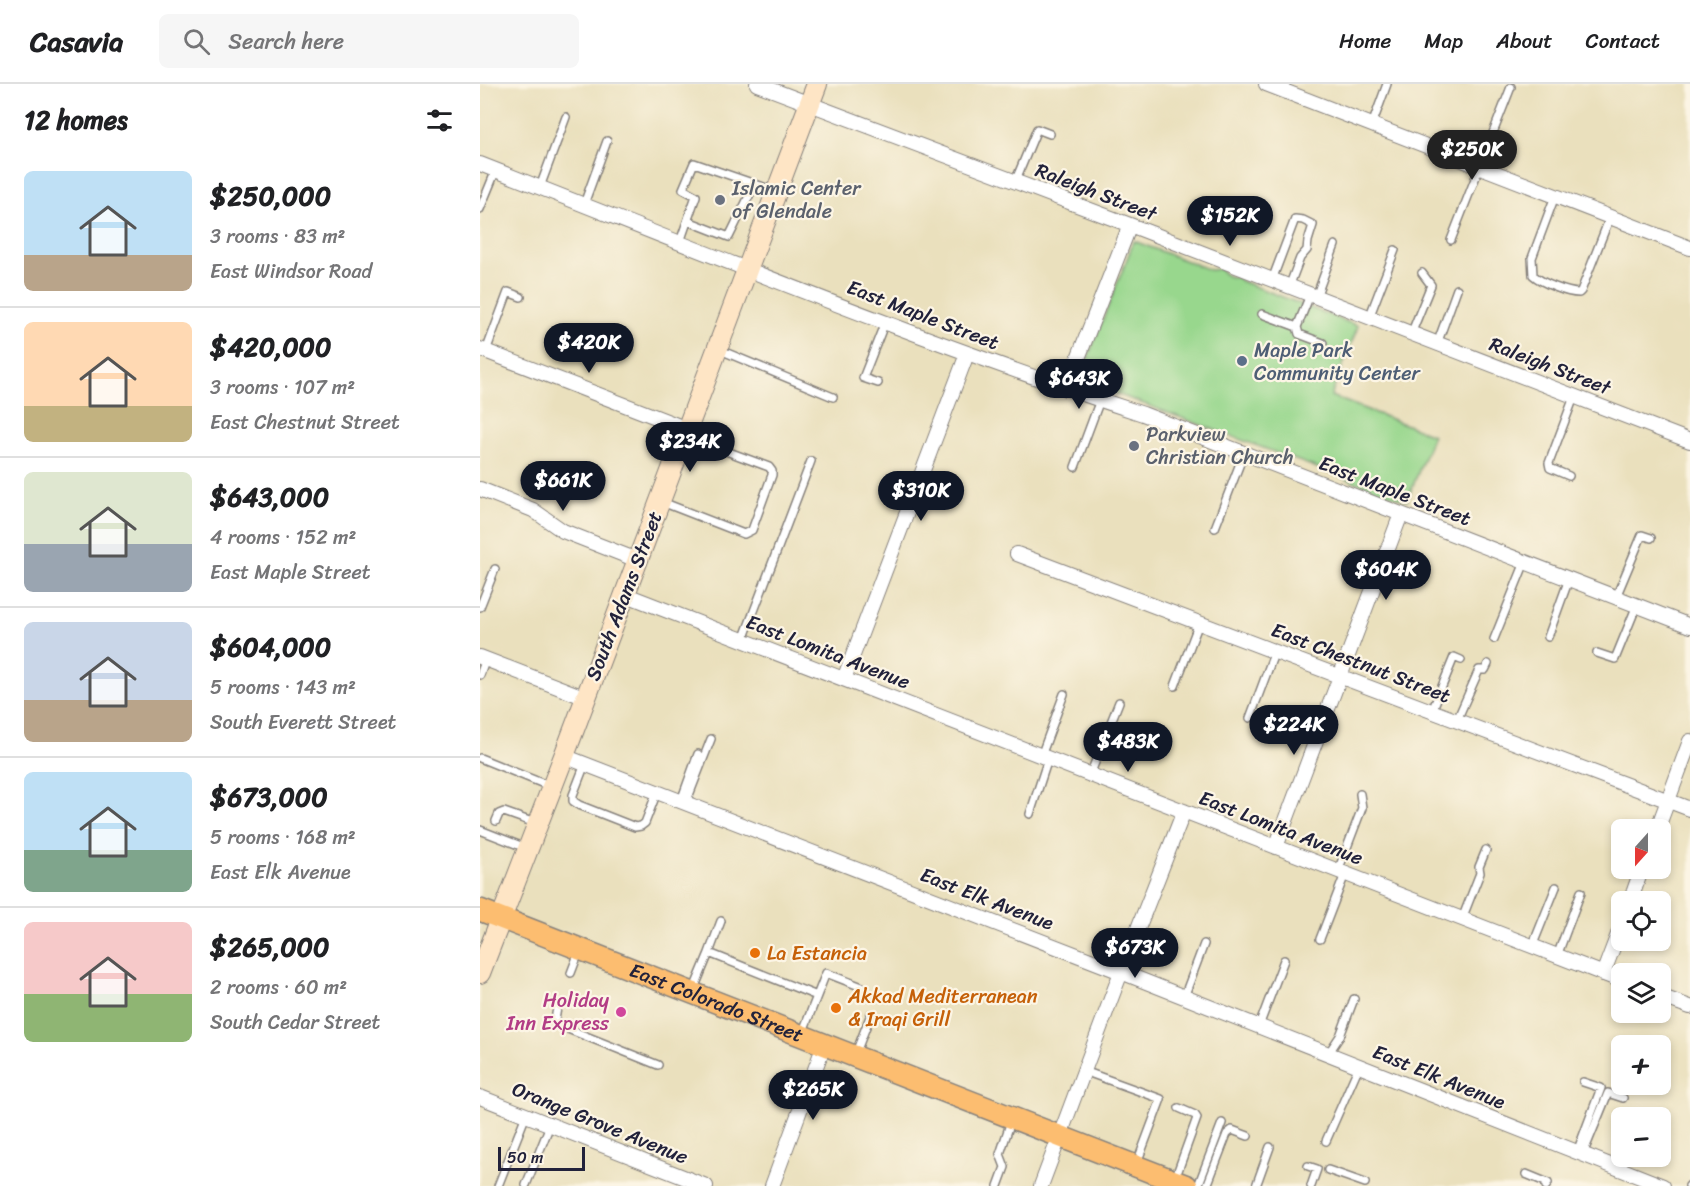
<!DOCTYPE html>
<meta charset="utf-8">
<style>
body{margin:0;font-family:Sriracha,sans-serif;background:#f6f6f6;color:#202124;height:100vh;display:flex;flex-direction:column;font-size:22px;white-space:nowrap}
*{box-sizing:border-box;margin:0}
p{font-size:20px;color:#757577}
.icon{flex:none;width:33px;height:33px;fill:none;stroke:currentColor;stroke-width:2;stroke-linecap:round;stroke-linejoin:round}
.map{position:relative;flex:1;overflow:hidden}
.drawer{display:flex;flex-direction:column;background:#fff;width:480px}
.drawer>*{flex:none}
.needle{width:39px;rotate:201deg}
.controls{position:absolute;left:1131px;top:735px;display:grid;gap:12px}
.controls a{display:grid;place-items:center;width:60px;height:60px;border-radius:9px;background:#fff;box-shadow:0 3px 9px #0003;font-size:30px}
.scale{position:absolute;left:18px;bottom:15px;width:87px;box-sizing:border-box;padding-left:6px;border:3px solid #22223b;border-top:0;font-size:16px;line-height:21px;white-space:nowrap;color:#22223b;-webkit-text-stroke:4px #fcf5e5;paint-order:stroke}
.price{position:absolute;translate:-50% -51px;padding:0 14px;border-radius:21px;background:#111827;color:#fff;font-size:20px;line-height:39px;filter:drop-shadow(0 2px 3px #0008)}
.price::after{content:'';position:absolute;left:50%;top:36px;width:18px;height:14px;margin-left:-9px;background:inherit;clip-path:polygon(0 0,100% 0,50% 100%)}
.price.selected{background:#222;color:#fff}
ul{padding:0;list-style:none}
li{display:flex;align-items:center;gap:18px;height:150px;padding:0 24px}
li+li{border-top:2px solid #e0e0e0}
li span{display:grid;place-items:center;flex:none;width:168px;height:120px;border-radius:9px;color:#555}
li>.icon{margin-inline-start:auto}
span .icon{width:72px;height:72px;fill:#fffc;stroke-width:1}
li b{font-size:26px}
h2{display:flex;justify-content:space-between;align-items:center;height:72px;padding:0 24px;font-size:26px}
header{display:flex;align-items:center;gap:36px;box-sizing:border-box;height:84px;padding:0 30px;background:#fff;border-bottom:2px solid #e0e0e0}
header strong{font-size:28px}
nav{display:flex;gap:33px;margin-inline-start:auto;font-size:21px}
.search{width:420px;height:54px;background:#f6f6f6;display:flex;align-items:center;gap:15px;box-sizing:border-box;padding:0 21px;border-radius:9px;color:#757577;font-size:22px}
main{display:flex;flex:1;min-height:0}
.map>svg:first-child{display:block}
.green{fill:#98d78d;stroke:#5d7c64;stroke-width:1.5}
.lines{fill:none;stroke-linecap:round;stroke-linejoin:round}
.lane-casing{stroke:#86817c;stroke-width:10}
.street-casing{stroke:#86817c;stroke-width:16}
.secondary-casing{stroke:#86817c;stroke-width:22}
.primary-casing{stroke:#86817c;stroke-width:24}
.lane{stroke:#fff;stroke-width:7}
.street{stroke:#fff;stroke-width:14}
.secondary{stroke:#fee5c5;stroke-width:20}
.primary{stroke:#fcbd6f;stroke-width:21}
.worship-dot{fill:#6b7280;stroke:#fcf5e5;stroke-width:2}
.service-dot{fill:#5c6f8a;stroke:#fcf5e5;stroke-width:2}
.food-dot{fill:#e8710a;stroke:#fcf5e5;stroke-width:2}
.hotel-dot{fill:#d1479c;stroke:#fcf5e5;stroke-width:2}
.labels{text-anchor:middle;dominant-baseline:central;stroke-width:4.5;stroke-linejoin:round;paint-order:stroke}
.worship-label{font-size:20px;fill:#5b616d;stroke:#fcf5e5;text-anchor:start}
.street-label{font-size:20px;fill:#22223b;stroke:#fcf5e5}
.service-label{font-size:20px;fill:#4e5e75;stroke:#fcf5e5;text-anchor:start}
.food-label{font-size:20px;fill:#c56008;stroke:#fcf5e5;text-anchor:start}
.hotel-label{font-size:20px;fill:#b23c85;stroke:#fcf5e5;text-anchor:end}
</style>
<header>
<strong>Casavia</strong>
<div class="search"><svg class="icon" aria-label="search" viewBox="0 0 24 24"><circle cx="10" cy="10" r="6"/><path d="M15 15l6 6"/></svg>Search here</div>
<nav><a>Home</a><a>Map</a><a>About</a><a>Contact</a></nav>
</header>
<main>
<section class="drawer">
<h2>12 homes<svg class="icon" aria-label="filters" viewBox="0 0 24 24"><path d="M4 7h16M4 17h16"/><circle cx="9" cy="7" r="2"/><circle cx="15" cy="17" r="2"/></svg></h2>
<ul>
<li><span style="background:linear-gradient(#bfe0f5 70%,#b9a48a 0)"><svg class="icon" aria-label="home" viewBox="0 0 24 24"><path d="M3 11l9-7 9 7M6 9v11h12V9"/></svg></span><div><b>$250,000</b><p>3 rooms · 83 m²</p><p>East Windsor Road</p></div></li>
<li><span style="background:linear-gradient(#ffd9b3 70%,#c2b280 0)"><svg class="icon" aria-label="home" viewBox="0 0 24 24"><path d="M3 11l9-7 9 7M6 9v11h12V9"/></svg></span><div><b>$420,000</b><p>3 rooms · 107 m²</p><p>East Chestnut Street</p></div></li>
<li><span style="background:linear-gradient(#dfe7d0 60%,#9aa5b1 0)"><svg class="icon" aria-label="home" viewBox="0 0 24 24"><path d="M3 11l9-7 9 7M6 9v11h12V9"/></svg></span><div><b>$643,000</b><p>4 rooms · 152 m²</p><p>East Maple Street</p></div></li>
<li><span style="background:linear-gradient(#c9d6e8 65%,#b9a48a 0)"><svg class="icon" aria-label="home" viewBox="0 0 24 24"><path d="M3 11l9-7 9 7M6 9v11h12V9"/></svg></span><div><b>$604,000</b><p>5 rooms · 143 m²</p><p>South Everett Street</p></div></li>
<li><span style="background:linear-gradient(#bfe0f5 65%,#7fa58c 0)"><svg class="icon" aria-label="home" viewBox="0 0 24 24"><path d="M3 11l9-7 9 7M6 9v11h12V9"/></svg></span><div><b>$673,000</b><p>5 rooms · 168 m²</p><p>East Elk Avenue</p></div></li>
<li><span style="background:linear-gradient(#f6c9c9 60%,#8fb573 0)"><svg class="icon" aria-label="home" viewBox="0 0 24 24"><path d="M3 11l9-7 9 7M6 9v11h12V9"/></svg></span><div><b>$265,000</b><p>2 rooms · 60 m²</p><p>South Cedar Street</p></div></li>
</ul>
</section>
<div class="map">
<svg width="1210" height="1102" viewBox="0 0 1210 1102">
<rect width="100%" height="100%" fill="#fcf5e5"/>
<filter id="ink" filterUnits="userSpaceOnUse"><feTurbulence type="fractalNoise" baseFrequency=".0167" numOctaves="2"/><feDisplacementMap in="SourceGraphic" scale="12" xChannelSelector="R" yChannelSelector="G"/><feConvolveMatrix kernelMatrix="1 2 1 2 8 2 1 2 1" color-interpolation-filters="sRGB"/></filter>
<filter id="wash" filterUnits="userSpaceOnUse"><feTurbulence type="fractalNoise" baseFrequency=".008" numOctaves="4" result="noise"/><feDisplacementMap in="SourceGraphic" scale="24" xChannelSelector="R" yChannelSelector="G"/><feGaussianBlur stdDeviation="1.35" result="paint"/><feColorMatrix in="noise" values="0 0 0 0 0 0 0 0 0 0 0 0 0 0 0 0 0 1.4 0 .05"/><feComposite in="paint" operator="in"/></filter>
<g filter="url(#wash)">
<rect width="100%" height="100%" fill="#eae0bd"/>
<path class="green" d="M654,157l76,29 10,-1 7,7 11,2 3,3 117,45 -27,70 102,39 -26,66 -328,-121z"/>
</g>
<g filter="url(#ink)">
<g class="lines">
<g class="lane-casing">
<path id="lane" d="M892,41l15,-41
M535,98l22,-53 13,5
M275,100l20,7
M60,103l26,-70
M1075,112l-23,62 1,17c9,8 34,18 46,18l2,-2 29,-74
M104,120l23,-63
M0,125l16,-39
M971,156l60,-153
M200,158l16,-46 -13,-7 11,-26 61,21 -26,53 -41,-16
M792,196l23,-61 8,1 10,5 -5,16 -1,9 -7,8 -11,29
M836,213l19,-52
M782,230l35,13 13,-32
M889,234l26,-68
M817,243l2,7 24,9
M931,250l20,-49 -9,-12
M957,260l20,-55
M240,266l113,47
M6,267l22,-59 13,5
M398,299l-15,-5 22,-56
M595,383l25,-67
M1089,392l-19,-8 -1,-5 25,-66
M182,418l82,32 8,-4 20,-55v-4l-3,-4 -83,-31
M735,444l29,-75
M1136,513l26,-62 9,3
M0,523l15,-38
M1068,553l21,-58
M1014,555l31,-77
M263,556l68,-179
M1117,569l18,6 22,-54
M0,591l6,-16
M695,602l24,-63
M952,627l22,-54 7,3
M770,634l25,-67
M977,636l22,-50h6l3,-6
M561,672l23,-62
M0,674l69,28
M105,680l-12,31v6l6,4 56,22 6,-1 4,-3 12,-31
M610,691l29,-73
M201,717l17,-47
M206,719l25,-64
M550,730l18,-55
M16,737l3,-7 5,-2 31,11
M0,746l46,18
M858,787l24,-63 -2,-14
M982,835l18,-46 -1,-6 7,-17
M840,855l25,-65
M1052,863l24,-60
M229,869l12,-32
M1077,872l24,-64
M91,889l8,-21
M214,905l15,-36 108,43
M704,913l20,-53
M77,924l-2,12 3,5 100,40
M779,942l25,-66
M322,950l24,-61 36,14
M848,970l12,-18 14,-37
M375,971l16,-41
M604,987l77,28 -24,64
M846,1057l33,-75
M1097,1068l24,-64 -18,-6
M1103,1070l25,-61 15,5
M828,1082l9,3 -6,17
M848,1086l37,13
M1046,1090l22,9 -2,3
M695,1095l22,-61 -2,-3 -16,-7
M46,1101l24,-60
M18,1102l28,-71
M518,1102l7,-19 -5,-13 11,-33
M718,1102l24,-63
M727,1102l20,-52 5,-4 16,6
M776,1102l14,-39
M1209,1102l1,-1"/>
</g>
<g class="street-casing">
<path id="street" d="M277,0l373,141 560,216
M786,0l424,164
M0,80c220,86 439,177 663,250l547,212
M0,265l207,80
M586,305l64,-164
M0,405l53,21 30,21 74,29
M537,470l673,255
M144,510l998,387
M0,573l106,41
M364,595l123,-325
M84,672l557,216 542,214
M1177,746l33,-89
M796,763l125,-333
M1150,818l12,-34
M1123,890l19,-50
M1180,912l30,11
M0,1013l226,89
M292,1102l52,-141
M561,1102l80,-214 63,-161"/>
</g>
<g class="secondary-casing">
<path id="secondary" d="M0,889l84,-217 253,-672"/>
</g>
<g class="primary-casing">
<g id="primary">
<path id="s1" d="M0,826l707,276"/>
</g>
</g>
<use href="#lane" class="lane"/>
<use href="#street" class="street"/>
<use href="#secondary" class="secondary"/>
<use href="#primary" class="primary"/>
</g>
</g>
<g class="worship-dot">
<circle cx="240" cy="116" r="6"/>
<circle cx="654" cy="362" r="6"/>
</g>
<circle class="service-dot" cx="762" cy="277" r="6"/>
<g class="food-dot">
<circle cx="275" cy="869" r="6"/>
<circle cx="356" cy="924" r="6"/>
</g>
<circle class="hotel-dot" cx="141" cy="928" r="6"/>
<g class="labels">
<g class="worship-label">
<text x="252" y="104">Islamic Center<tspan x="252" dy="23">of Glendale</tspan></text>
<text x="666" y="350">Parkview<tspan x="666" dy="23">Christian Church</tspan></text>
</g>
<g class="street-label">
<text transform="translate(616 108) rotate(21)">Raleigh Street</text>
<text transform="translate(443 231) rotate(21)">East Maple Street</text>
<text transform="translate(1070 282) rotate(21)">Raleigh Street</text>
<text transform="translate(915 407) rotate(21)">East Maple Street</text>
<text transform="translate(144 512) rotate(-69)">South Adams Street</text>
<text transform="translate(348 568) rotate(21)">East Lomita Avenue</text>
<text transform="translate(881 579) rotate(21)">East Chestnut Street</text>
<text transform="translate(801 744) rotate(21)">East Lomita Avenue</text>
<text transform="translate(507 815) rotate(21)">East Elk Avenue</text>
<text stroke="none"><textPath href="#s1" startOffset="254">East Colorado Street</textPath></text>
<text transform="translate(959 993) rotate(22)">East Elk Avenue</text>
<text transform="translate(120 1039) rotate(22)">Orange Grove Avenue</text>
</g>
<g class="service-label">
<text x="774" y="266">Maple Park<tspan x="774" dy="23">Community Center</tspan></text>
</g>
<g class="food-label">
<text x="287" y="869">La Estancia</text>
<text x="368" y="912">Akkad Mediterranean<tspan x="368" dy="23">&amp; Iraqi Grill</tspan></text>
</g>
<g class="hotel-label">
<text x="129" y="916">Holiday<tspan x="129" dy="23">Inn Express</tspan></text>
</g>
</g>
</svg>
<div class="controls">
<a><svg class="needle" viewBox="-14 -14 28 28"><path d="M0-13l5 13h-10z" fill="#e53935"/><path d="M0 13l5-13h-10z" fill="#757577"/></svg></a>
<a><svg class="icon" aria-label="locate" viewBox="0 0 24 24"><circle cx="12" cy="12" r="6"/><path d="M12 2v4M12 18v4M2 12h4M18 12h4"/></svg></a>
<a><svg class="icon" aria-label="layers" viewBox="0 0 24 24"><path d="M12 4l9 5-9 5-9-5zM3 14l9 5 9-5"/></svg></a>
<a>+</a>
<a>−</a>
</div>
<div class="scale">50 m</div>
<b class="price selected" style="left:992px;top:97px">$250K</b>
<b class="price" style="left:750px;top:163px">$152K</b>
<b class="price" style="left:109px;top:290px">$420K</b>
<b class="price" style="left:599px;top:326px">$643K</b>
<b class="price" style="left:210px;top:389px">$234K</b>
<b class="price" style="left:83px;top:428px">$661K</b>
<b class="price" style="left:441px;top:438px">$310K</b>
<b class="price" style="left:906px;top:517px">$604K</b>
<b class="price" style="left:814px;top:672px">$224K</b>
<b class="price" style="left:648px;top:689px">$483K</b>
<b class="price" style="left:655px;top:895px">$673K</b>
<b class="price" style="left:333px;top:1037px">$265K</b>
</div>
</main>
